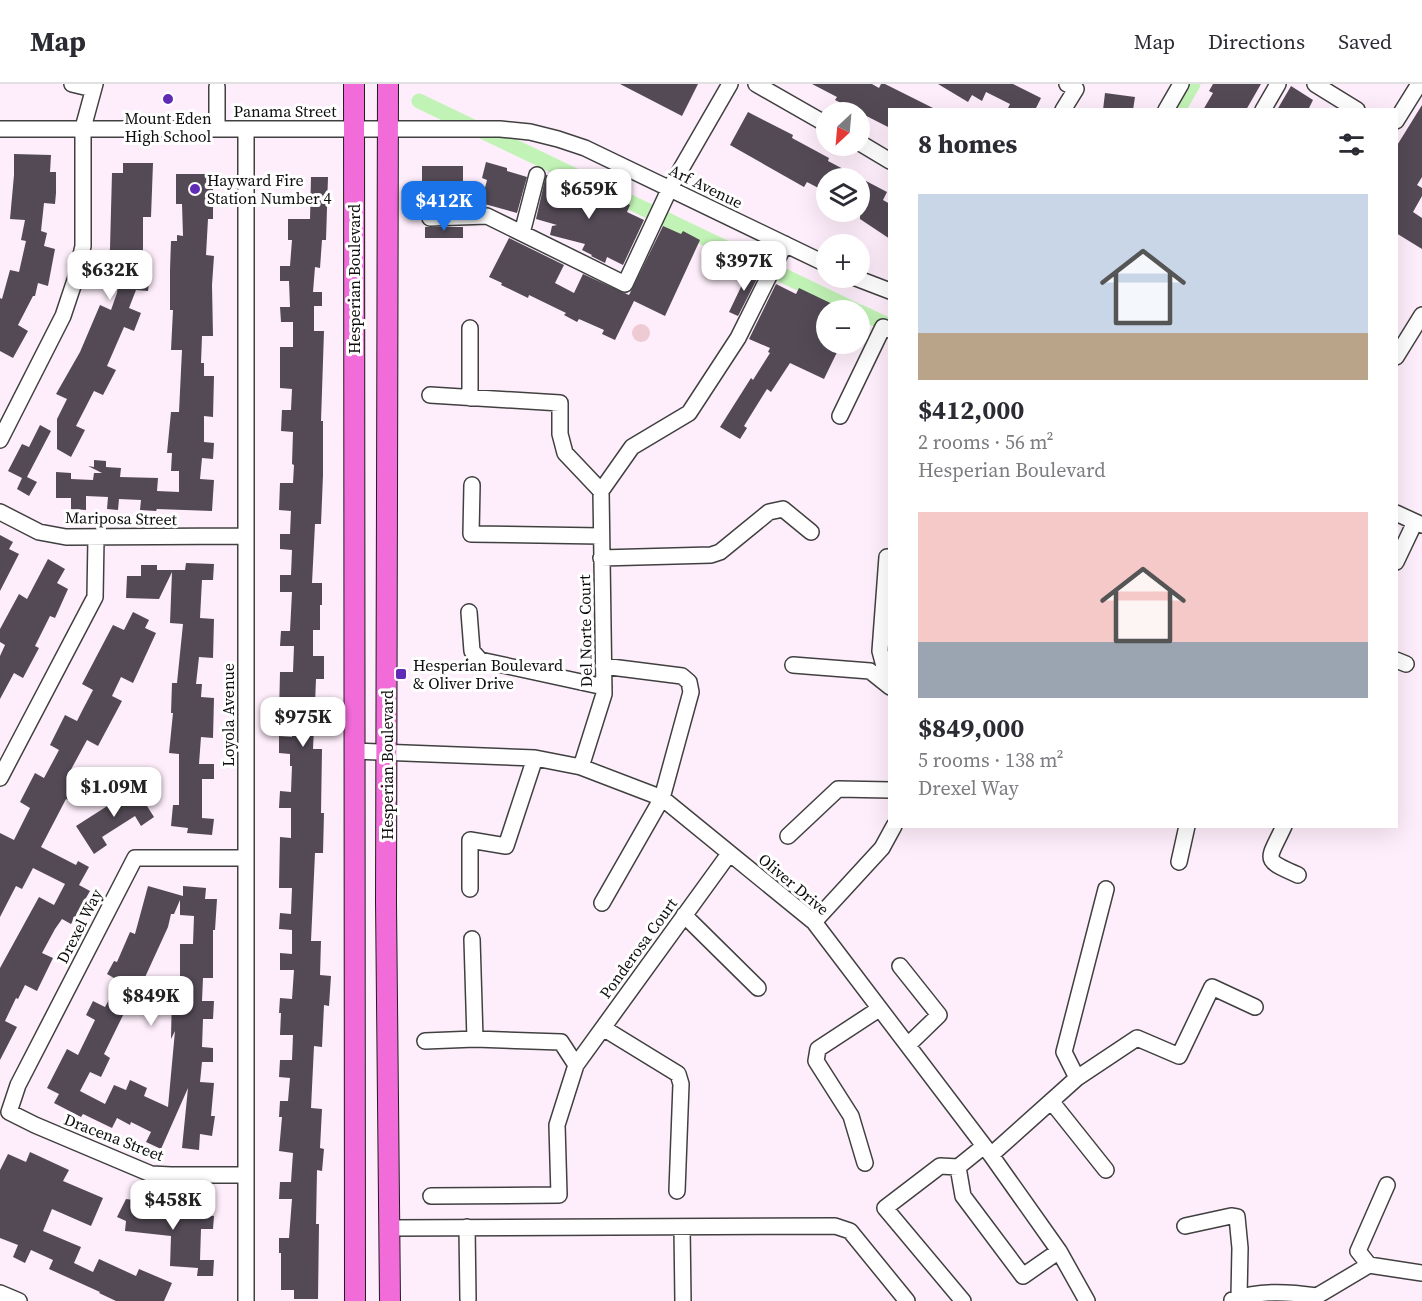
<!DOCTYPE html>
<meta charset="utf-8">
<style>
body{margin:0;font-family:"Source Serif 4",serif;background:#f7f7f7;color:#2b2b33;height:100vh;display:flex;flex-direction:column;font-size:22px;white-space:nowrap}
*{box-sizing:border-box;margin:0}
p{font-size:20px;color:#7c7c81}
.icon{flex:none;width:33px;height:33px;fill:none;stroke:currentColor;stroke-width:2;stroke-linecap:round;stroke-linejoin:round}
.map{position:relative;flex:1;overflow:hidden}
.sheet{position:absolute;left:888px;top:24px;width:510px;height:720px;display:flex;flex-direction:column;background:#fff;border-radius:0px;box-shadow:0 6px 24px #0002}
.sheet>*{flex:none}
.needle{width:39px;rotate:206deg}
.fabs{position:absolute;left:816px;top:18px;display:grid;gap:12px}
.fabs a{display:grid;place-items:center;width:54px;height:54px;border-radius:50%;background:#fff;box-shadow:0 6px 24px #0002;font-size:30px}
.price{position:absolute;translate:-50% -51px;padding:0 14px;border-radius:12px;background:#fff;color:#222;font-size:20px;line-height:39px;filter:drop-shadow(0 2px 3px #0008)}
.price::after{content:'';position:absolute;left:50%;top:36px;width:18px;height:14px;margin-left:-9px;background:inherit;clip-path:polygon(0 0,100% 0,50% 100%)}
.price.active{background:#1a73e8;color:#fff}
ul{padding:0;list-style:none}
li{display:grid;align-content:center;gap:12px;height:318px;padding:0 30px}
li span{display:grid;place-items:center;height:186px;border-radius:0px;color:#555}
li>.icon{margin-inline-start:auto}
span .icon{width:108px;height:108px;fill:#fffc;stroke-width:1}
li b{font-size:26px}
h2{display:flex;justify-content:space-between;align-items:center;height:72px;padding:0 30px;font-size:26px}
header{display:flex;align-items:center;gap:36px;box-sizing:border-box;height:84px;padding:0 30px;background:#fff;border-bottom:2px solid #e1e1e2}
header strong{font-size:28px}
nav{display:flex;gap:33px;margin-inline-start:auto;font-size:21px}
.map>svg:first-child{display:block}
.pitch{fill:#eecbd3}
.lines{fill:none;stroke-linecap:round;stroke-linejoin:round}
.canal{stroke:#c2f3b6;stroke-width:15}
.building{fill:#534a55;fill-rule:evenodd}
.minor-casing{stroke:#404040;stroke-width:18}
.major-casing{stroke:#1e1e1e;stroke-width:22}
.minor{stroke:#fff;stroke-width:15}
.major{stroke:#f16bd9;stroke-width:20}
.poi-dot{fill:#602cb6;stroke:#fff;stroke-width:2}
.labels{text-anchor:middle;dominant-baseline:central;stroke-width:6;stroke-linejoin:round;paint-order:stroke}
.street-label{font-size:16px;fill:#0d0d0d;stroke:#fff}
.poi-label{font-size:16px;fill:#0d0d0d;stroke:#fff;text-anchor:start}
</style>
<header>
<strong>Map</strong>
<nav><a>Map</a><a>Directions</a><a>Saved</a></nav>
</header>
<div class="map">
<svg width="1422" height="1217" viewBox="0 0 1422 1217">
<rect width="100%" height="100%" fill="#feeefb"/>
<path class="pitch" d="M632 249a9 9 0 1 1 18 0a9 9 0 1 1-18 0Z"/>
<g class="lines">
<path class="canal" d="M419,17l436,209
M1178,26l15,-26
M860,228l30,14"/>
</g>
<path class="building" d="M620,0h78l-16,32z
M812,0h60l7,4 2,-4h4l52,26h-47v18l-55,-28 2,-3z
M938,0h75l28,14 -6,12h-28l3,-6 -24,-12 -4,9 -10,-6 -4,7z
M1213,0h48l-15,26h-43l10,-17 -4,-2z
M1291,2l22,14 -5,10h-31z
M1105,9l30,4 -2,13h-30z
M1422,21v72l-5,8 5,3v8l-9,16 9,6v31l-26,-16v-86z
M748,28l45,23 -1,3 37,20 -1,3 59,31 -4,8 7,4v35l-30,-20v-41h-34v14l-19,-10 -3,5 -74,-42z
M14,70l37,1 -1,17h6v21l-1,11 -11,-1 -3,28 6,2 -3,13 11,3 -7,37 -10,-3 -3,13h-2l-15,29 10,6 -15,27 -13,-7v-53l2,1 8,-29 9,2 7,-31 -5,-1 4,-20 -15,-1 4,-44z
M486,78l21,6v3l20,6 -10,36 -36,-10 6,-23 -5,-2z
M123,79h30l-2,54h-8v54l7,1 -2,19 -12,-1 -7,18 12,5 -7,18 -10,-4 -17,39 9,4 -13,25 -9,-4 -18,35 9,4 -14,27 -14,-8v-30l10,-20 -11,-5 24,-42 20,-47 11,5 6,-17 3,-21 -12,-1 2,-23 2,-75h11z
M422,82h41v41l-8,-2 -1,2 -28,2 -1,-24h-3z
M176,90h37v45h-5l-2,36 8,1 -2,29 1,51h-11l-1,27h3v13h10l-1,41 -9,-1v26l10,1 -1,16 -11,-1 -2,21 14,1 -2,31 -55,-2 -1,2 -16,-1 1,-10 -22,-1 -1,11 -11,-1 1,-12 -22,-1v14l-15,-1v-11h-15v-26l15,1v6l22,1 1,-7h8l-14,-7 6,1v-7l12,1v6l15,1 -1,9 38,1 -1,13 22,1v-21h-8l1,-18h-5l4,-41h8l3,-62h-11l2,-40h-3v-40l1,-29h6v-6l6,1 -1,-32h-6z
M546,91l40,8 -4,15 21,7 5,-11 22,11 -3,7 17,8 -21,45 -16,-8 -2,6 -14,-7 1,-1 -10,-5 3,-6 -35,-9 2,-9 5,-1 -21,-6z
M311,93h17l-2,63h-4l-2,28 -5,-1 -2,25h9v14h-8v25h10l-3,90h2v54l-2,49h-6l-3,59h10v22h-2v25h-7v26h11v23h-8l-1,25h8l-1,23h-8l-1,22h9l-1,64h3l-1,40h-8l-4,88h10l-1,34 11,1 -2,30 -5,-1 -2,42 -8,-1 -3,62 11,1 -2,39 4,1 -2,22 -5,-1 -1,54h3l-1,75h-24v-9h-13v-37h-2v-15h10l3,-39h-13l1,-17h11l2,-29 -14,-2 3,-34h-3l1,-16h8l2,-23 -11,-1 1,-17h12l1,-25h-13l1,-22h-2l1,-15 12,1 2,-29h-14v-17l12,1v-24l-13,-1 1,-16 11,1 1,-26h-13l1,-51 11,1v-30h-12l1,-17 11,1 1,-26h-2v-12l-11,-1v-17l13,1 1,-21 -14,-1 1,-43h13l1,-26h-14l1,-15h9l2,-39h-12v-17h11l1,-25 -12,-1v-15h10l1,-23 -12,-1 1,-27h13l1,-18 -2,-1 1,-32 -12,-1 1,-21h9l1,-21 -12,-1v-41h13v-25h-12l-1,-15h10l-1,-26h-9v-15h10l2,-26h-4v-21h22z
M663,142l18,8 2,-3 17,9 -35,76 -31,-15 -19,39 -13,-6 2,-4 -25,-11 -2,3 -13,-7 2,-2 -37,-18 -1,3 -27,-13 1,-2 -13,-6 20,-39 55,27 -9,18 19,10 9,-19 46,21z
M425,143h38v11h-38z
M750,184l10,5 -22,43 -9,-4z
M776,200l20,10 3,-6 46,22h-19v34h15l-17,35 -34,-16 -19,29 -4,-3 -23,37 3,2 -7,11 -20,-12 31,-49 2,2 17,-27 -2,-1 2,-4 -21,-9z
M40,341l11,6 -24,46 10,5 -8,14 -12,-7 5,-11 -14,-7 14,-27 7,3z
M0,451l13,7 -4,7 10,5 -19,37z
M48,475l17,10 -8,14 11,6 -13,29 -5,-2 -15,30 4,2 -16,30 -9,-5 -14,26v-43l5,-11 -5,-3v-13l19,-35 8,5z
M186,479l28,1 -1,16h-11l-2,38 14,1 -1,39 -14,-1 -3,27h6l-1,13 13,1 -1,40 -12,-1 -2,27h15v15h-12v39l12,1 -2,16 -25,-2 1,-5 -17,-2 2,-21h6v-51l-10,-1 4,-40h-2l1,-30h5l6,-59 -13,-1 2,-51 -13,27 -33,-1 1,-22h14v-11h16v5h28z
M133,528l16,8 -4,8 11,5 -23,50 -12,-6 -9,19 10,5 -24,45 -11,-6 -20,37 10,6 -9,17 -2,-1 -25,48 35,18 2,-4 11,6 -10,18 11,6 -19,33 -9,-5 -7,10 -13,24 11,5 -16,33 -12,-6 -7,14 -2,-1 -11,23 12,6 -17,33v-92l39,-71 15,8 11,-21 -32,-16 -11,21 -6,-3 -16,31v-84l14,7 16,-32 -10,-6 15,-29 9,5 15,-28 -9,-5 15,-30 12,6 5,-10 11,-21 -11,-6 31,-59 11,5z
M127,701l8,13 5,-3 14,22 -13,9 -6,-10 -33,21 5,8 -13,9 -18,-28 36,-23 -4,-6z
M148,802l35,10v-10l23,2 -1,11h12l-2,31h-2v48h-10l-1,23h12l-1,18h-10l-1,28 11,1v14h-11l-2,20 14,1 -3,33h4l-3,20 -12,-2 -1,16 -17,-2 6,-60 -27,61 -15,-7 5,-10 -20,-10 -1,3 -13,-7 -5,10 -29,-14 -2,3 -27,-14 5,-9 -12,-6 20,-39 11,6 17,-35 -9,-5 7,-14 12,6 14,-26 -12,-7 7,-13 3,1 13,-30 5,2zM180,816v15l14,1 -1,28h-13v44h-8l-1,51 4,-8 -7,76 -24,-11 3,-8 -17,-8 -4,10 -12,-5 -9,19 -25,-13 10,-19 11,5 9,-19 -6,-4 24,-49 16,9 11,-20 -14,-8 27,-59 3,-13h3z
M30,1068l39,18 -6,11 40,17 -12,28 -39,-17 -9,22 38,16 -7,16 19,9 6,-13 37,17 3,-7 33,14 -8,18h-48l-17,-8 1,-1 -51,-23 4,-9 -22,-10 -6,13 -12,-6 5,-12 -18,-7v-68l8,-16 18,8z
M126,1115l17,2 -1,8 28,3 1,-7 29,1v9l14,1 -1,13h-12l-1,31h14l-1,16h-16l1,-8 -28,-2 1,-30 -46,-5 1,-10 -9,-4z"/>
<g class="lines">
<g class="minor-casing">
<path id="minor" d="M72,0l21,5
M756,0l70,40
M1315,0l42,26
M217,3v42
M1063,26l13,-21 -9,-5
M1166,26l15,-26
M1263,26l15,-26
M1396,37l23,-37
M0,45h500l30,3 28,7 27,9 241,116
M860,59l30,18
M430,134l57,-2 138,68 45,-96 60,-104
M522,149l15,-58
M856,194l34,13
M1396,273l26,-42
M430,311l130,8v31l5,19 36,38
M470,314v-70
M840,332l43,-89 7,3
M0,356l63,-124 13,-39 7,-31v-118l12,-44
M472,401l-1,49 130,2
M601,407l31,-44 57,-34 49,-75 47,-94
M0,428l39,20 27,5 180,-1
M1396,429l26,12
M887,473l-7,94 9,34
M601,474l110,-3 9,-3 49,-40 14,-3 28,23
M1396,478l19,-40
M469,528l3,39 8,9 124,27
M1396,576l10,4
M793,581l77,6 20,16
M353,667l182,7 46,9 81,31 152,124 177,233 68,96 28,50
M581,683l23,-73 -3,-203
M0,694l95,-181 1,-59
M1284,742c-16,35 -23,33 14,49
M788,752l50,-47 52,1
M246,774h-111l-117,227 -9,27 26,13 116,49 20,1h75
M1179,778l8,-36
M470,805v-49l36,6 29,-88
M602,819l60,-105 29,-106 -2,-10 -7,-6 -79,-10
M684,831l74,73
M814,838l68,-74 12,-22
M472,855l3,100
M900,882l39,49 -31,30
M603,944l75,46 3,10 -4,107
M425,957l50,-2 86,3 15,23
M1077,994l-13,-26 42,-163
M1051,1017l55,69
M991,1071l86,-77 60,-40 42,18 33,-69 43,20
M865,1079l-14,-47 -35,-55 2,-12 61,-40
M958,1083l5,29 60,80 36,-25
M431,1112l128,-1 -2,-70 19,-60 153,-211
M1185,1142l46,-10 6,1 3,31 -1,49
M467,1143l1,72
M682,1143l1,74
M390,1144l445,-2 15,5 57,70
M1369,1181l-11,-14 29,-66
M0,1209l19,8
M1317,1212l52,-31 53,8
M1232,1216c27,-10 57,-8 85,-4
M246,1217v-1172
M963,1217l-78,-93 55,-42 18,1 26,-21"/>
</g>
<g class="major-casing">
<path id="major" d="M354,0l1,1217
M388,0l-2,818 4,399"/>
</g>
<use href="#minor" class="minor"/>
<use href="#major" class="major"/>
</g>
<g class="poi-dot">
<circle cx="168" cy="15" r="6"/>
<circle cx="195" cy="105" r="6"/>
<rect x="395" y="584" width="12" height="12" rx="3"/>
</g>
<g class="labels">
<g class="street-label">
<text x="285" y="27">Panama Street</text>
<text transform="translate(706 102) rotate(26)">Arf Avenue</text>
<text transform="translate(354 195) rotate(-90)">Hesperian Boulevard</text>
<text transform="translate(121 434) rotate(1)">Mariposa Street</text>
<text transform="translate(585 547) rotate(-91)">Del Norte Court</text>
<text transform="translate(228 631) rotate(-90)">Loyola Avenue</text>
<text transform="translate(387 681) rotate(-90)">Hesperian Boulevard</text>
<text transform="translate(794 800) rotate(40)">Oliver Drive</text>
<text transform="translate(79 842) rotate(-63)">Drexel Way</text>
<text transform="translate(638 864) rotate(-54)">Ponderosa Court</text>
<text transform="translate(114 1053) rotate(21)">Dracena Street</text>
</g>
<g class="poi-label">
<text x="168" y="34" text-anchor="middle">Mount Eden<tspan x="168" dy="18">High School</tspan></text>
<text x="207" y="96">Hayward Fire<tspan x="207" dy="18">Station Number 4</tspan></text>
<text x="413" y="581">Hesperian Boulevard<tspan x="413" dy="18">&amp; Oliver Drive</tspan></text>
</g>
</g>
</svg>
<div class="fabs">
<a><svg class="needle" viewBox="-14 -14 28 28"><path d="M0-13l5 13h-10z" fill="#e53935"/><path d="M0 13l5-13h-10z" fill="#7c7c81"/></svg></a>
<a><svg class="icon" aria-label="layers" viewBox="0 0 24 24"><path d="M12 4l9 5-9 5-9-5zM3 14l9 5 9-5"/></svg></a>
<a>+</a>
<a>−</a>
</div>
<b class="price" style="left:589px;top:136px">$659K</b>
<b class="price active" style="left:444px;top:148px">$412K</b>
<b class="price" style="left:744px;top:208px">$397K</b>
<b class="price" style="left:110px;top:217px">$632K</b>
<b class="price" style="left:303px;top:664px">$975K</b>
<b class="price" style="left:114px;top:734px">$1.09M</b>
<b class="price" style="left:151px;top:943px">$849K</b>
<b class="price" style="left:173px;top:1147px">$458K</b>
<section class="sheet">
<h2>8 homes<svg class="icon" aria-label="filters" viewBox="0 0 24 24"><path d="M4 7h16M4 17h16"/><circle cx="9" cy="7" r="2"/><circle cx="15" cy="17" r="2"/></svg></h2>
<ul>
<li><span style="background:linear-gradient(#c9d6e8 75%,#b9a48a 0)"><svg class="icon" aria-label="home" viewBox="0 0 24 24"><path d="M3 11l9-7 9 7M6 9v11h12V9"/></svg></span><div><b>$412,000</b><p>2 rooms · 56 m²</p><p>Hesperian Boulevard</p></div></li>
<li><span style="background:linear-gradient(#f6c9c9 70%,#9aa5b1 0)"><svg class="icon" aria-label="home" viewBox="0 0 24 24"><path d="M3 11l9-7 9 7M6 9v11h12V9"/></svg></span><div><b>$849,000</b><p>5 rooms · 138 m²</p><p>Drexel Way</p></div></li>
</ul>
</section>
</div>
